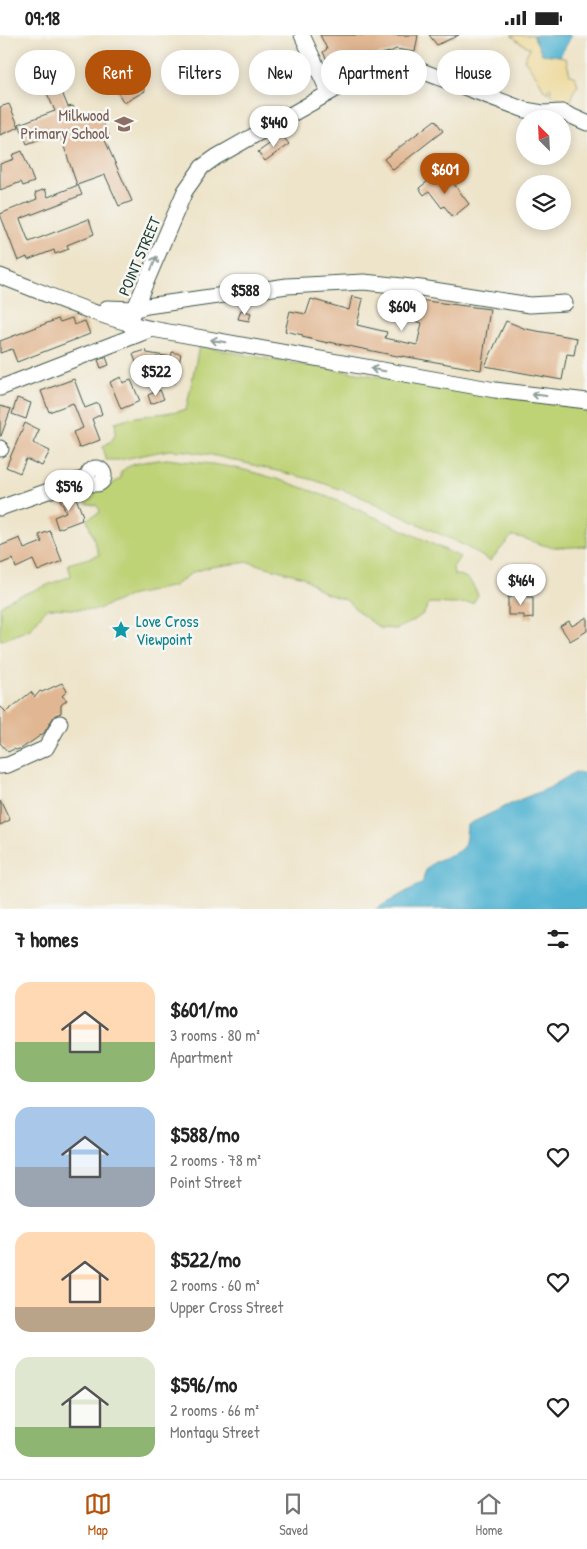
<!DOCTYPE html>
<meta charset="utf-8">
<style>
body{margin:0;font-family:"Patrick Hand",sans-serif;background:#f6f6f6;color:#222;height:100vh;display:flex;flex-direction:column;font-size:19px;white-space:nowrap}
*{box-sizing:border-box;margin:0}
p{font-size:16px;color:#767676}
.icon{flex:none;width:28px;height:28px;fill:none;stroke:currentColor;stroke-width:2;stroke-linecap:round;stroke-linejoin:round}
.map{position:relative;height:874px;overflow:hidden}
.side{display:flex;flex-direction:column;background:#fff;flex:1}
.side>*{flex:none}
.hud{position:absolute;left:15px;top:15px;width:558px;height:45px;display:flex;gap:10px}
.needle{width:32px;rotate:336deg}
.controls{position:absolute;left:516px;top:75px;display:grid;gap:10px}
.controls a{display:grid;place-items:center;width:55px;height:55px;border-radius:50%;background:#fff;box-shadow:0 2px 12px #0003;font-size:25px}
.price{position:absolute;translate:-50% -42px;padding:0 11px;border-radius:18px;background:#fff;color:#222;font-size:16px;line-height:32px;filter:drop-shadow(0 1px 2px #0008)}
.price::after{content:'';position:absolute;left:50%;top:30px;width:15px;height:11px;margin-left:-8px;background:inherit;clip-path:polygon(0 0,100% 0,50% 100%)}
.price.current{background:#b45309;color:#fff}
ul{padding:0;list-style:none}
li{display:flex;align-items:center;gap:15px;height:125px;padding:0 15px}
li span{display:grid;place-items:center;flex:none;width:140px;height:100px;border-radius:15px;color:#555}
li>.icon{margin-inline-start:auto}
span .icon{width:60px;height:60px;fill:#fffc;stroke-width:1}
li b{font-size:21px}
h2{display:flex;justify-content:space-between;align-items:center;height:60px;padding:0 15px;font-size:21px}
.chip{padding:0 18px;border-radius:22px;background:#fff;box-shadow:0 2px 12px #0003;font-size:18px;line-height:45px}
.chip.current{background:#b45309;color:#fff}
.status{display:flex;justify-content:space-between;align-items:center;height:35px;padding:0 25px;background:#fff;direction:ltr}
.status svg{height:14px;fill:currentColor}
.tabs{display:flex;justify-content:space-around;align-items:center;height:70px;border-top:1px solid #e0e0e0;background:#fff;font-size:14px;color:#767676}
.tabs a{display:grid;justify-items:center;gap:2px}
.tabs .current{color:#b45309}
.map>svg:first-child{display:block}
.green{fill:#bed276;stroke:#6e8855}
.sand{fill:#eeda9e;stroke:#868c69}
.water{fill:#53b4d2;stroke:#397883}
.building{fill:#e1b793}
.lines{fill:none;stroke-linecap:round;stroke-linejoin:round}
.minor-casing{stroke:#3e564a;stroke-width:17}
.minor{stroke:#fff;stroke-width:15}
.oneway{stroke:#8f9e9a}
.labels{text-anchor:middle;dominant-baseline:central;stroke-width:5;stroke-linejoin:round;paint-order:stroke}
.education-label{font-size:16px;fill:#785e54;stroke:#f6f6f2;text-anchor:end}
.street-label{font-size:16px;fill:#1f3d34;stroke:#f6f6f2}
.culture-label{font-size:16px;fill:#0d838f;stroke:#f6f6f2;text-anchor:start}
</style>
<div class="status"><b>09:18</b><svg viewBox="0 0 49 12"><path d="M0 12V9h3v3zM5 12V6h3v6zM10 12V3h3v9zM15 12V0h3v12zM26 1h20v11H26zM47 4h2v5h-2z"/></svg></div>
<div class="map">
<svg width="587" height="874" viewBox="0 0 587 874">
<rect width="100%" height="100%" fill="#f6f6f2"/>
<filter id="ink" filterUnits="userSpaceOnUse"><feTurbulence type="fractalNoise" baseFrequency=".02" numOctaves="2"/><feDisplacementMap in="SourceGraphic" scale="10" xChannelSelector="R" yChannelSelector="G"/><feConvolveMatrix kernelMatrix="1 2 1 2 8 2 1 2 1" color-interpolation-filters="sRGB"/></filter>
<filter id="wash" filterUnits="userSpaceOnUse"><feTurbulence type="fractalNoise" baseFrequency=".0096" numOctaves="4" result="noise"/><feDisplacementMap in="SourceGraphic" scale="20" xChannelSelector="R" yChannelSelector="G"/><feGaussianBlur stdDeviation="1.12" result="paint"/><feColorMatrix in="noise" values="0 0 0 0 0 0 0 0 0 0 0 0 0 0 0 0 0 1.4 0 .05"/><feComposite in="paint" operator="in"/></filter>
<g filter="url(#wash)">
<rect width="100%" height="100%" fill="#eee4ca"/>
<path class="green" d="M199,311l74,14 314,49v137c-14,1 -30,3 -44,-1 -11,-3 -19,-8 -31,-9l-22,25 -25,-15 -108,-51 -43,-15 -102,-25 -25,-4 -17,-1 -12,2 -39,8h-13l-3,-14c12,-6 14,-11 12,-24l14,-4 57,-8z
M167,424c21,3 43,4 64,8 80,17 155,55 229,90l-7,10 1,8c15,0 17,7 24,20l-5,8 -20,1 -24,-1 -5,10 -12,9 -16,7 -16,-1 -19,-14 -15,-14 -22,-7 -21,-16 -54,-15 -38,5 -18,5 -19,14 -45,10 -33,14 -49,-2 -17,21 -24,10 -6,1v-34l11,-7 60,-23 -3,-12 31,-9 -12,-36 12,-6 1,-3 -4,-5 -9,-1 -4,-4 -3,-10c21,1 25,0 41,-12v-6c10,-11 32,-11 46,-13z"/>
<path class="sand" d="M511,0h22l9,18 18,3 6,3 4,16 5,2 3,8 -5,7 -2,11 -21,-9 1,-6 -2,-1 -2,6 -3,-3 -5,-10 -15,-21 6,-11 -12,-7z"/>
<path class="water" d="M533,0h38v2l-11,19 -18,-2z
M575,737l12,2v135h-211l47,-27c1,-24 25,-22 38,-33 6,-5 5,-17 6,-24l52,-25 30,-12z"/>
<g id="blocks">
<path class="building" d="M320,0h98l-3,17 -19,-3 -6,3 -10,2 -44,25 -13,-27 4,-3z
M429,0h30l-22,10z
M133,35l12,21 -21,12 -12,-20z
M59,50l9,22 5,-1 5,14 21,-9 10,25 -5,2 28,63 -13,5 -14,-31 -28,10 -18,-53 -32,12 -8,-20 36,-13 -9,-20z
M9,69l10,23 -19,8v-28z
M435,85l8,11 -50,39 -9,-11z
M282,100l7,9 -24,17 -7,-9z
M22,116l12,31 -11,4 -2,-4 -21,8v-26l14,-5 -2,-4z
M439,138l10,13 4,-3 16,21 -16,13 -9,-11 -2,2 -13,-17 -5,4 -5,-7z
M78,150l4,10 -62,24 9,23 60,-23 5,15 -27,11 2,4 -14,5 -1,-4 -26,10 -1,-3 -9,4 -18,-47 37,-15 -2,-6 10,-4 3,8z
M352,261l11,3 -6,26 30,7 -2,6 32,7 5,-22 -8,-2 4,-21 72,9 -9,61 -79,-14v1l-73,-15 -1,1 -26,-6 1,-2 -18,-4 5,-20 16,3 5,-15 38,11z
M241,275l10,3 -2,8 -11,-2z
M72,283l2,7 11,-4 5,13 -73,28 -5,-13 -12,4v-12l58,-22 2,3z
M506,286l20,8 51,9 -3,17 -7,-1 -5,26 -77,-14z
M146,315l1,3 24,4 1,-5 9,2 -6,29 -21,-4 4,-22 -21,8 -4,-11z
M106,322l3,8 -8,3 -3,-8z
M121,342l2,6 8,-3 9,21 -19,8 -11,-27z
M74,344l11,29 13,-5 4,11 -10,5 8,21 -21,8 -6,-16 10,-4 -10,-25 -24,9 -8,-21z
M160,355l4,9 -13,5 -3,-9z
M17,363l14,5 -5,16 -14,-5z
M0,371l11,3 -10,27h-1z
M25,388l14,7 -6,13 17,8 -8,15 -16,-7 -6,14 -14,-6z
M74,458l9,23 -2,1 1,3 -24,9 -4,-12 12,-5 -6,-13z
M50,496l12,30 -24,10 -5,-11 -17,8 -3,-9 -13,5v-18l20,-8 4,11 18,-7 -3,-7z
M512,559h15v3h6v21l-9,1v-4h-16v-18h4z
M587,582v14l-17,10 -10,-15 9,-5 3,5z
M62,648l5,8 -5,5 5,4 -6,5v8l-6,2 -11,18 -10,7 -12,8 -6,2 -2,-1 -6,3 -8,-9v-37l6,6 25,-20 4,5 5,-6 2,1z
M0,764l10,21 -10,5z"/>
</g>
</g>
<g filter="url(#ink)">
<use href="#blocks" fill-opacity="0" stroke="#3e564a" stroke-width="1"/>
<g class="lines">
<g class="minor-casing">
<path id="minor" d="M302,0l27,58
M0,241c50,19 100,42 152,53l343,61 92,11
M107,273l29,1 11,-3 140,-20 77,-4 57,6 109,17 35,-2
M128,289l57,-133 17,-24 14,-10 166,-94 13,-2 130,49 18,3 19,-1 25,11
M0,353l152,-59
M0,413l1,1
M88 441a8 8 0 1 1 16 0a8 8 0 1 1-16 0Z
M0,473l88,-31
M0,731l8,-1 38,-17 14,-25"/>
</g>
<use href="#minor" class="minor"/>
</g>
<defs><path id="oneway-shaft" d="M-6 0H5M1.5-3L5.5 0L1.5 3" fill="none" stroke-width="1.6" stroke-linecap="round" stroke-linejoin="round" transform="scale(1.25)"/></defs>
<g class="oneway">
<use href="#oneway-shaft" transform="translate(154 228) rotate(-67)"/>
<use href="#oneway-shaft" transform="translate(218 306) rotate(-170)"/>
<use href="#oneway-shaft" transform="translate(378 335) rotate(-170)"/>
<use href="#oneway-shaft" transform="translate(539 360) rotate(-173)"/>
</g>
</g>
<defs>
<g id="school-bare" transform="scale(1.5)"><path d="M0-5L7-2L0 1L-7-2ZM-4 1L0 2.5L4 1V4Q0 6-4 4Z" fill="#8d6e63" stroke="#f6f6f2" stroke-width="2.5" paint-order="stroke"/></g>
<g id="sight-bare" transform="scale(1.5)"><path d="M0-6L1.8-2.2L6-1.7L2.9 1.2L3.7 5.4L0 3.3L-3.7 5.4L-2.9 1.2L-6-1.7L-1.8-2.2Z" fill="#0f9aa8" stroke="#f6f6f2" stroke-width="2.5" paint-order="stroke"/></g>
</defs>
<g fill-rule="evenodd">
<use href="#school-bare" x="124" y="89"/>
<use href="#sight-bare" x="121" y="595"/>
</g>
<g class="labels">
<g class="education-label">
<text x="109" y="80">Milkwood<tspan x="109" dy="18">Primary School</tspan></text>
</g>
<g class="street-label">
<text transform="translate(139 221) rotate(-67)">POINT STREET</text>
</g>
<g class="culture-label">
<text x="136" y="586">Love Cross<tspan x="136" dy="18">Viewpoint</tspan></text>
</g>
</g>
</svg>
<div class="controls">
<a><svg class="needle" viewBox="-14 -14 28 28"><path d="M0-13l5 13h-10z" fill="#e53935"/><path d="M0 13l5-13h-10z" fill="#767676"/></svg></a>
<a><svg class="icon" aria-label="layers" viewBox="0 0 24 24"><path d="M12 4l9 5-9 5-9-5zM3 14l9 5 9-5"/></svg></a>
</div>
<b class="price" style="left:274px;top:113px">$440</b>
<b class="price current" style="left:445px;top:160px">$601</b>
<b class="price" style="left:245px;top:281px">$588</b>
<b class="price" style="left:402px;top:297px">$604</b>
<b class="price" style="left:156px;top:362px">$522</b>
<b class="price" style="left:69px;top:477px">$596</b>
<b class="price" style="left:521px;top:571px">$464</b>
<div class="hud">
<a class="chip">Buy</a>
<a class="chip current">Rent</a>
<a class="chip">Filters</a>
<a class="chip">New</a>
<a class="chip">Apartment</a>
<a class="chip">House</a>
</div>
</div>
<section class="side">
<h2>7 homes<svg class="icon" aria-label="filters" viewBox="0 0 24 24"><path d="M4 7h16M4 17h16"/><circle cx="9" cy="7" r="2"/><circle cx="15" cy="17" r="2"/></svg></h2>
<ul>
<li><span style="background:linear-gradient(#ffd9b3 60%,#8fb573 0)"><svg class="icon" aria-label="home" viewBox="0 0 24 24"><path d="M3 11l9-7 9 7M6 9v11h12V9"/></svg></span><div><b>$601/mo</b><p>3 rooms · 80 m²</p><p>Apartment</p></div><svg class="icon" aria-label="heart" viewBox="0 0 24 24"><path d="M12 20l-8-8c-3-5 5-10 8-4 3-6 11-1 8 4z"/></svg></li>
<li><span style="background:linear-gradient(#a9c7e8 60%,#9aa5b1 0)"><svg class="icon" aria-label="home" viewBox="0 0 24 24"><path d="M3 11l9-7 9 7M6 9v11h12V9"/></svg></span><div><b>$588/mo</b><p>2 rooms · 78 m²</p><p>Point Street</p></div><svg class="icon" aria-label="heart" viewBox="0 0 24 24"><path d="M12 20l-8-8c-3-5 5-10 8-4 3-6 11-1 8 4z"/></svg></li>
<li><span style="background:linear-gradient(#ffd9b3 75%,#b9a48a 0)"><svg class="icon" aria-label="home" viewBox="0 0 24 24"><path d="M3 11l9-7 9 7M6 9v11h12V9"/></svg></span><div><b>$522/mo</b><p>2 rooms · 60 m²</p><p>Upper Cross Street</p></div><svg class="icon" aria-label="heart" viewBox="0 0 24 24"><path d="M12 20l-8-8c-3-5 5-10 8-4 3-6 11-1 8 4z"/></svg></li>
<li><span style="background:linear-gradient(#dfe7d0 70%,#8fb573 0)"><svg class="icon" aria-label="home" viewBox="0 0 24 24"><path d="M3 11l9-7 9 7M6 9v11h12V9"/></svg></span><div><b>$596/mo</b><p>2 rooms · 66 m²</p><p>Montagu Street</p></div><svg class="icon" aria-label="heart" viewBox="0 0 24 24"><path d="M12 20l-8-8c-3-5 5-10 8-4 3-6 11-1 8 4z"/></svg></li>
</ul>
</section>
<nav class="tabs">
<a class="current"><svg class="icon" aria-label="map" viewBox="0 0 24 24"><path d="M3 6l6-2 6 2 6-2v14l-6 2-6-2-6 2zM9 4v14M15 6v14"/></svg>Map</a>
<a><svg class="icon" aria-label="saved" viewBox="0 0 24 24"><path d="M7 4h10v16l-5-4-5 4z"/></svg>Saved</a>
<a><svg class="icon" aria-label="home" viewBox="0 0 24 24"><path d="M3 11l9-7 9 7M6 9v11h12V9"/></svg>Home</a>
</nav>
